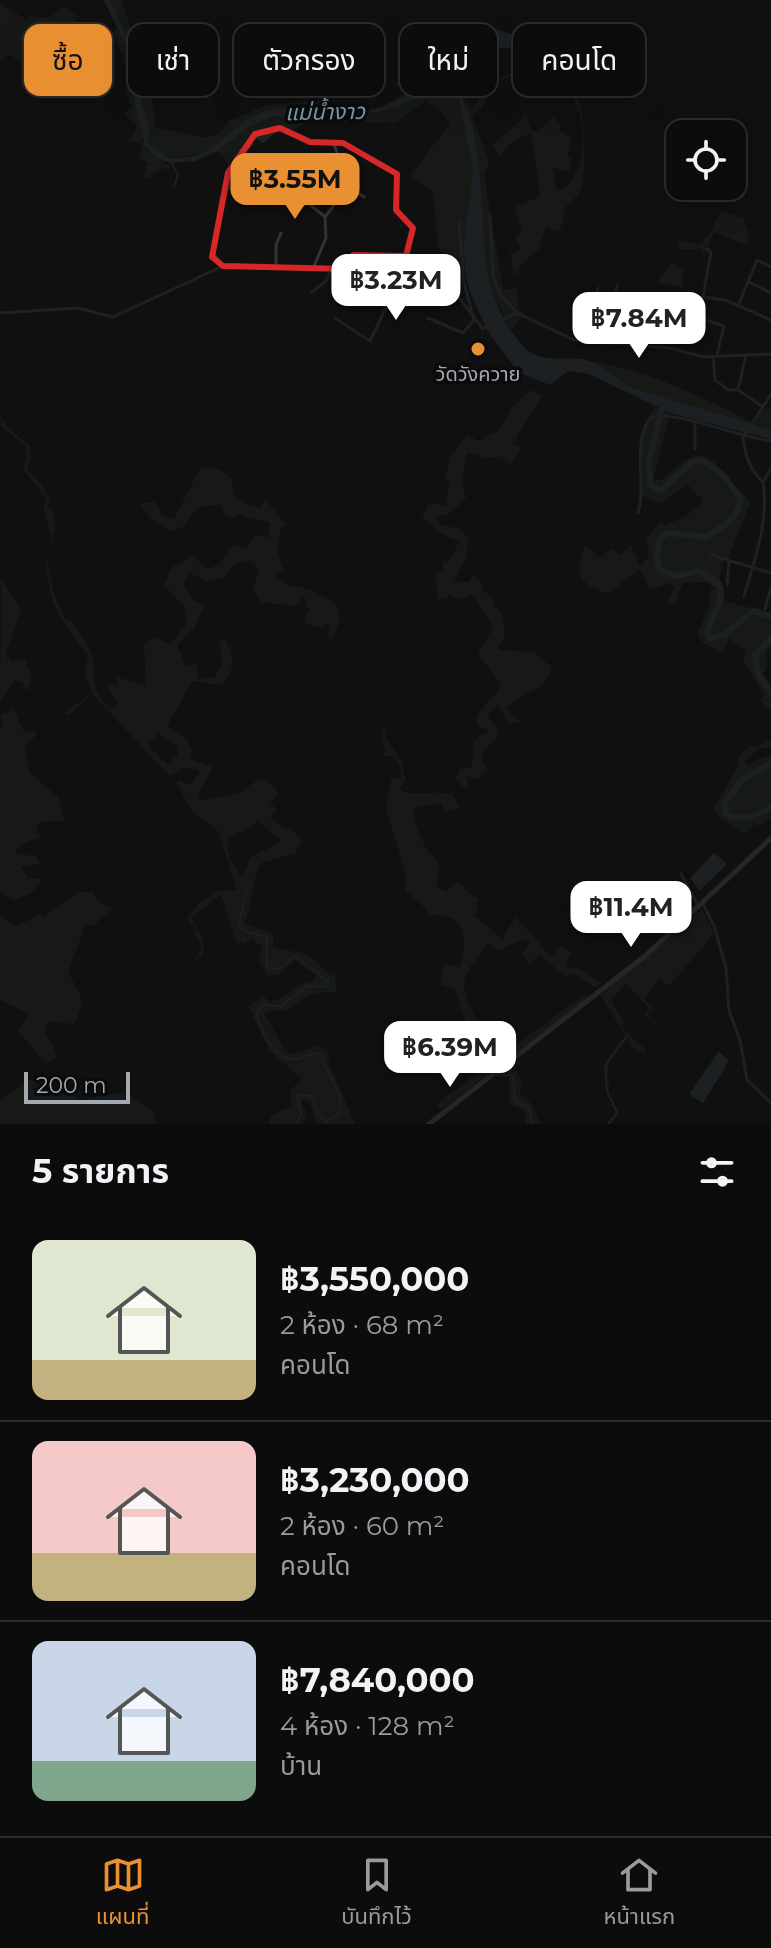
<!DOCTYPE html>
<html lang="th">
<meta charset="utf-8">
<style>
body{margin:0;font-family:Montserrat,"Noto Sans Thai",sans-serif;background:#151516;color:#f1f3f6;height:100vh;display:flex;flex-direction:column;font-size:30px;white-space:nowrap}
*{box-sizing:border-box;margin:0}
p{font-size:26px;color:#9a9b9d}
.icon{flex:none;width:44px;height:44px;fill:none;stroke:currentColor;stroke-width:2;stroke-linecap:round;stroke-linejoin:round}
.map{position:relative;height:1124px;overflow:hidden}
.details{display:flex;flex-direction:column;background:#0c0c0d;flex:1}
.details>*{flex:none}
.banner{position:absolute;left:24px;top:24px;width:724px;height:72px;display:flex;gap:16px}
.fabs{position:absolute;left:666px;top:120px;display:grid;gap:16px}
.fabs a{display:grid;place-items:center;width:80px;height:80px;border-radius:16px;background:#0c0c0d;box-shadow:0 8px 32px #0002,0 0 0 2px #2c2c2e;font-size:40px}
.scale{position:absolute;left:24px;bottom:20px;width:106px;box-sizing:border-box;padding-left:8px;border:4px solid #a2a9b1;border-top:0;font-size:22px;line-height:28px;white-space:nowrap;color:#a2a9b1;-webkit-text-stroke:6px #0b0b0c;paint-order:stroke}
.price{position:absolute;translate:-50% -68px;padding:0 18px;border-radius:16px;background:#fff;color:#222;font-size:26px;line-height:52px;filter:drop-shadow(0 2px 4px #0008)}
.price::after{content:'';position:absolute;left:50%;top:48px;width:24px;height:18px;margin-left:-12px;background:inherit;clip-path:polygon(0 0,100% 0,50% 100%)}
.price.current{background:#e89032;color:#111}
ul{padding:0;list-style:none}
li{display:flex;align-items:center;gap:24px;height:200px;padding:0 32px}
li+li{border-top:2px solid #2c2c2e}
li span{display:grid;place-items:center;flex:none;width:224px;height:160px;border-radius:16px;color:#555}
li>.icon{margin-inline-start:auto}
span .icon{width:96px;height:96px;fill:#fffc;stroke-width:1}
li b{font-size:34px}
h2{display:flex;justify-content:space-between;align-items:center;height:96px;padding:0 32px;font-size:34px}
.tag{padding:0 28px;border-radius:16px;background:#0c0c0d;box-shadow:0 8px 32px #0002,0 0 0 2px #2c2c2e;font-size:28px;line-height:72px}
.tag.current{background:#e89032;color:#111}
.menu{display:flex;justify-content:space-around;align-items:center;height:112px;border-top:2px solid #2c2c2e;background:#0c0c0d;font-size:22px;color:#9a9b9d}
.menu a{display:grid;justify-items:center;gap:4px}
.menu .current{color:#e89032}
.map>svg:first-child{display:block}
.green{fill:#1d241d;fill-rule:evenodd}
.water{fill:#2a3439}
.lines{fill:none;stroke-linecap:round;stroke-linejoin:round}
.stream{stroke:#2a3439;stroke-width:2}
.river{stroke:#2a3439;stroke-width:6}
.minor{stroke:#313336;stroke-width:3}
.secondary{stroke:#3f4246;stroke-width:5}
.marked{fill:none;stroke:#d62828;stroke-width:6;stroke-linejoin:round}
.poi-dot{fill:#e89032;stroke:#0b0b0c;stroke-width:3}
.labels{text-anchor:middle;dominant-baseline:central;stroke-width:7;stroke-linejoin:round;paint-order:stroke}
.poi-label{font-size:20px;fill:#a2a9b1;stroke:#0b0b0c}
.water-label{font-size:22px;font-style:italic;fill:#7a9bac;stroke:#0b0b0c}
</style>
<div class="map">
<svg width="771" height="1124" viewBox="0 0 771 1124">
<rect width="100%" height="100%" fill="#101011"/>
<path class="green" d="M110,0h11l19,57 8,5c-3,23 7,42 7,65l50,11 14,-4 10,-13 35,-15 57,-6 6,1 -1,7 36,3c-29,-2 -73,-9 -100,0 -12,4 -20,16 -29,23 -23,19 -62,35 -85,10l-8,-48 4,-17z
M0,3l27,17 4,-4 16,2 17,-12 15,11 -50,51 -20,-14 -9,8z
M284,23l14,3 -8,27 -19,-17z
M117,28l19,41 -2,23 9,48 6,12 22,15 -18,5 -2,7 -8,-3 5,-13 -9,-4 3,-15 -12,-4 7,-14 -13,-13 8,-5 -6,-14 4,-19 -17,-43z
M323,30l17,12 -13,14 -15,-6z
M356,56l22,31 -25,-4 -10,-6z
M515,67l3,5c59,-7 68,32 66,81 -1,13 2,27 -4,38 -3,7 -12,13 -17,19l3,3 -7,19 -13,-4 -7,21 -18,15 -7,13 -4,-27 2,4 8,-6 -5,-11 7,-5 -7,-25 25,-11 -9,-63 -18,8 -14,16 -6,-12 33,-30 6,17 7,-1 15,-14 6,7v6l12,9 -5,17 5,4 -3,12 -17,-5 5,24c49,-16 31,-163 -65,-106l-10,22 -10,9 17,47 -5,12 19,115 13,-2 4,23 4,3 -13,17 -20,-41 -4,-19 -21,-170 -10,-14 -11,-5 -60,24 24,-15v-3l-12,-2v-5l17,6 7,-8 21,-4 20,13 10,22 15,-25 24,-12z
M436,90h8l15,8 14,75 -9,92 -12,1 -14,-19 -5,-55 -24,-15 41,-53 -11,-16 -14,-7 -29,22 -84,-3 -25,14 -7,-5 -17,14 -8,-5 -4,3 3,3 -17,17 18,15 -13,20 -19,-8 5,-23 -10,-14 31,-24 25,-11 100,-3z
M720,211l24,7 6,24 -6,2 -30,-12 -10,23 -4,-6h-21v-8l21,3 11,-12z
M671,263l12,7v18l-26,-6z
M594,362c58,10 108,35 160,61l9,-14h8v21l-138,-42 -18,-8z
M531,390l11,6 -29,47 9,5 -12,16 -10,-8 -12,2 -21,-5 -5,29 4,16 -18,17 -13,1 6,9 20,4 7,10 -1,16 -13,27h15l4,-7 9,8 1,8 10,6 1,10 7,5 4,23 -7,15 36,2 18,16 -8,16 -39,23 16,16h-13l-10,-18 -11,10 11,15 -2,8 -13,13v12l5,7 -10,9 -13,-3 4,8 -4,5 -10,-11 6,-10 11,-1 2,-25 15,-12 -11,-4 -2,-8c6,-13 18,-19 25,-33l-23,-31 15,-27 -20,-33 -12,6 -13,-5 -2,4h-8l-3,-24 9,-3 -1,-11 5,2 11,-21 -23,-11 -14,-15 8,-14 16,4 4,-24 -5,-1 5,-24 18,-22 10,6 16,-9 2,2 16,-27z
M655,407l15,6 -17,67h9c52,-52 49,-10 89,21l-23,58 -4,-1 -6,30 5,12 48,14v34l-5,4 1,17 -6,4 10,15v23l-11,-11 4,-5 -21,-35 3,-8 -16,-13 -7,13 -20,-9 -6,-9 12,-27 1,-17 5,-1 -7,-7h-25l-9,24 -6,-6 7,-14 -8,-2 -18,6 -9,-22 -32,26c-26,-8 -36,-19 -23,-49l15,13 12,-10 9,8 10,-11 9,22 9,-11 -3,-16 15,-18 4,3 20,-8 18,-16 -15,-16 -27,18 -21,-8c-1,-33 -2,-59 15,-88z
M0,414l8,14 21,17 2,13 -4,11 14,14 9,17 -3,7c19,14 -1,42 1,60 4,20 8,36 18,53l7,1c4,11 12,19 17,29 10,22 -6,35 20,59l8,-7 -10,-13 2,-5 7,2v-9l29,9 -2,-42 10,-7 16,7 17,-20 -2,-17 -21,-22 7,-17 21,-12 16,13 10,-4 16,-20 12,4 9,-15 13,4 2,-16 -24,-4 -7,-5 -5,5 -9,-4 -3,-10 -25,4 -13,18 -12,6 -21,-13 -11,-16 15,-1 8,14 11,3 25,-49c12,-5 23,0 32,8l3,18 11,8 15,4 6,-8 21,25 -6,4 -4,23 7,19 -9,4c16,17 15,8 33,14 10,3 20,11 29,16l3,14 -7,20 -5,-2 2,-11 -5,-3 -3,5 -18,-5 6,-15 -5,-2 2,-6 -4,-3 -9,9 -34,-4 -7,-15 6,-15 -6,-10c-17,-5 -20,6 -30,16l-17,3 -16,-8 -7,10 10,17 11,6 -10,23 -17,16 9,21 10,-3 2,16 16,-2 9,-12 -4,-24 5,-3c10,16 13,36 -4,47l-28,-4 -25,46 18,11 8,12 -4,9 24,8 -15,26 2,7 37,-6 24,-16 15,10 3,7 -9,6 7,10 -7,6c10,11 22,9 31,23l-5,13 -35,10c-10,17 -7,40 -17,60l29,11v12l4,2 32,7 22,21 4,-5 1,22c-35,-6 -37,16 -54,18 -9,1 -11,-3 -18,3l23,38 6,2 26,-8 9,6 1,12 26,60h-34l-7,-6 -3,-15 -6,-4 -4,2 5,11 -3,12h-34l2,-8 20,-10v-17l12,-9 -34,-30 -20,-43 14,-12 6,7c18,-3 24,-19 43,-20l4,-6 -21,-16 -16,14 -11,2 -9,-15 4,-14 -12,-8 -6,6 -4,-4 -4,3 -16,-50 -30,24c9,14 22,32 4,43l7,-16 -8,-11 3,-3 -10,-12 11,-15 19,-13 20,-1 -19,-59 -25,-19 -17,-29 4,-3 11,5 9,-14 -16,-4 -14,9 -78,-82 -23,22 -4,-3 27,-21 -7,-18 3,-18 -28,-39 -8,-17 -6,-34 6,-26 -9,-34 3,-7 -22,-29 3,-23 -26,-21zM158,733l20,14v7l-11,10 -19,-19zM258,821l24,20 -31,16 -9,21 -12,-18 -3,-20z
M1,578l20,32 -16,45 7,7 13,-3 7,18 -5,15 -5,-10 -8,-1 -14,21z
M391,696l-6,41 17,25 3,18 -6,10c19,8 35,-1 54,5l6,13 -14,3 -4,-8 -27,4v12l11,28 14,16 -2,24 9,5 11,-10 22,18 -3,4 2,7 -5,4 29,24 14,-22 35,40 10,-11 11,8 -7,9 2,4 9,1 26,15 -7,4 -21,-13 -7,3 -28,-22 -9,8 -9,-8 9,-13 -6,-4 -25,13 -13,-8c-3,12 -16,20 -20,32 -10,24 23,61 34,81l86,-62 3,3 -148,113 -4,-6 48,-37 -4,-7 5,-8 -20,-29 -11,-33 -15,-5 4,-21 16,3c9,-28 5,-58 -32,-51l-3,-8 -19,-17v-17l-20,-65 5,-30 11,-1 -3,-15 -7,-7h-7l-3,-24 5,-9z
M13,707l11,25 10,-2 3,4 -12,13 5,26 28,24 6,24h-20l-7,5 -1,7 6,5 -14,3 -13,9 2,4 19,2 4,8 -19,3 7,11 15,1 -11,13 -17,9 -15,-10v-160l3,-7 -3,-8z
M766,742h5v5l-13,2 -14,13 6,4 6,-6 15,-5v62l-12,9 -4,-3 -10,11 -27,-17 -4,-9 25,-44 -2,-4 13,-15 5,3z
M79,892h14l6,10 14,6 -19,17 -9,1 -17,46c10,21 22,28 5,52l-25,-3 -3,11 13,24 -12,8 -28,-33 12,-17 -30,-14v-84l16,10 25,-12 2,3z
M702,909l12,25 -45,52 -10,-7 -15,20 9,9 -5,7 9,11 -12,-11 5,-7 -25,-24 -14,16 13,23 -3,4 26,24 -2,2 -13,-6 -5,-10 -19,24 1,32 10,20 -8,11h-4l9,-12c-13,-34 -20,-48 10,-76l-26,-41z
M523,1057l-8,13 7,10 -2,15 12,9 8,20h-14l-2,-14 -15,-6v-27h-14z
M35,1076l16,17 11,-8 17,15 44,-8 30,19 4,13h-157v-24z"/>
<path class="water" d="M104,0h6l33,73 -3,23 9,34 -1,14 22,14c44,3 59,-32 89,-45 34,-15 74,2 108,-2 23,-3 60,-32 79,-28 39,8 35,154 41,188 5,27 18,56 37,76 18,20 46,6 69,15 14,6 26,19 40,26l138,42v9l-101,-26 -81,-39 -21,-3 -18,14 -32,-13 -31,-42 -17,-38 -5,-19 -1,-31 9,-69 -14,-75 -15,-8h-8l-39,17 -36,9h-87l-25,11 -31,24 -23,10 -26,2 -14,-6 -10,-11 -11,-46 2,-31z
M492,28l20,6 -2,14 -24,1z
M714,853l13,11 -28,27 -9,-13z
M719,1051l10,10 -26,42 -14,-9z"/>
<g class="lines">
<path class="stream" d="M170,161l8,13 -4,13
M246,892l-7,32 5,7 23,6v30l11,2 17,-13 34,26 -4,5 -18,-1 -26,20 -17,-1 -7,7c0,16 20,50 39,47 11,-1 15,-8 25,-5 4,21 25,37 18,59l-12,9 -8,-6 -7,-20h-15l4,18 -5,10
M466,1018l22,29 1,19 9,9h15l2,26 14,7 4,16
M608,1124l9,-12 -10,-20 -2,-26 22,-30"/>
<path class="river" d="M663,404l-14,57 1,24 10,6 32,-29 10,-2 20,14 19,24c-2,20 -18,29 -35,39l-37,-4 -8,4 -5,21 4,12 14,6 26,-5 19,13c8,18 -10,33 -12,50l4,4 14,-4 28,-23 18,5
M771,638l-16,18 3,17 13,19
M771,763l-29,17 -18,24 3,11c16,7 30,0 44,-8"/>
<path class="minor" d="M334,144l14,43 16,10
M234,162l64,46 10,-5 17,14 23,-30
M304,203l9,-29
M490,216l3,60 7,18 17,19
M707,249l4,4 -12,65 25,8 -7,29
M223,266l-11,-14c7,-44 12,-118 68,-124l30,14 33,1 54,31 -1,36 17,18 -11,46 -32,67 -35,-23
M276,266v-21l5,-12
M314,266l12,-28 -1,-21
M346,268l11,-14 49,2
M749,282l22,11
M598,288l-2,11 15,7
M312,292l14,-11 6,-13
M373,292l7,-20
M704,297l21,3 46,20
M738,306l19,-46 14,7
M0,313l78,-5 35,9 110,-51 10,-1 147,7 70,14 33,43 34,-16 57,27 96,8 34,9 67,-3
M428,318l35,15 11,-13 -10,-37 -5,-61
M602,344l15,-58
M713,356l2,24 13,10h10l8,-35
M738,390l24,16
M695,449v-26
M763,482l8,-14
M638,513c9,-28 -7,-72 13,-96 26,-7 89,21 120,24
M711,555l60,18
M727,585l2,-25
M744,596c11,-38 25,-73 19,-114 -12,-10 -18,-28 -20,-44l28,-44
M765,609l6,-21
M681,874l18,33
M703,904l11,22 12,42 3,43 11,29 7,40 24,23"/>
<path class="secondary" d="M429,1124l216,-168 126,-118"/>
</g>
<path d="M0 0H771V1124H0ZM280,128l30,14 33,1 54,31 -1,36 17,18 -7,28 -53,-1 -7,14 -123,-3 -11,-9 16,-84 27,-39z" fill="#101011" fill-opacity=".55" fill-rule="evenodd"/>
<path class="marked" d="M280,128l30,14 33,1 54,31 -1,36 17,18 -7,28 -53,-1 -7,14 -123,-3 -11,-9 16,-84 27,-39z"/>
<circle class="poi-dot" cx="478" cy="349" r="8"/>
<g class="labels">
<g class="poi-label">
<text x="478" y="374">วัดวังควาย</text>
</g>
<g class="water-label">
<text transform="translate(325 112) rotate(-1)">แม่น้ำงาว</text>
</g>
</g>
</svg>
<div class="fabs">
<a><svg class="icon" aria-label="locate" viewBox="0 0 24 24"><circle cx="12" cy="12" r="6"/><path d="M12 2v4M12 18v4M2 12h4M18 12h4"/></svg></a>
</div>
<div class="scale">200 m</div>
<b class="price current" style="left:295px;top:221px">฿3.55M</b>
<b class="price" style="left:396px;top:322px">฿3.23M</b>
<b class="price" style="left:639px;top:360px">฿7.84M</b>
<b class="price" style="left:631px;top:949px">฿11.4M</b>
<b class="price" style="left:450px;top:1089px">฿6.39M</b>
<div class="banner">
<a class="tag current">ซื้อ</a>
<a class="tag">เช่า</a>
<a class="tag">ตัวกรอง</a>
<a class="tag">ใหม่</a>
<a class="tag">คอนโด</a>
</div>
</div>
<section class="details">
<h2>5 รายการ<svg class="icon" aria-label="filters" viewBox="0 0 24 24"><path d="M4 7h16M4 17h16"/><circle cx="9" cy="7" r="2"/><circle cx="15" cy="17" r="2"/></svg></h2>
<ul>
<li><span style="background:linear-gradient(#dfe7d0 75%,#c2b280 0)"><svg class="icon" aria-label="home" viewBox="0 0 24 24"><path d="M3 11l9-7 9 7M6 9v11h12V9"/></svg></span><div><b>฿3,550,000</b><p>2 ห้อง · 68 m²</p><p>คอนโด</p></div></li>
<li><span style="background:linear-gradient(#f6c9c9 70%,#c2b280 0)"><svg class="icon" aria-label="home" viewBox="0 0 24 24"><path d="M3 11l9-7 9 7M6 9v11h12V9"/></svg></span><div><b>฿3,230,000</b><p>2 ห้อง · 60 m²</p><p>คอนโด</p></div></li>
<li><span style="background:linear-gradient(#c9d6e8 75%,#7fa58c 0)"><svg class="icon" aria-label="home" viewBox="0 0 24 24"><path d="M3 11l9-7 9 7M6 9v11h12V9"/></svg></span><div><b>฿7,840,000</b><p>4 ห้อง · 128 m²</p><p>บ้าน</p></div></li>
</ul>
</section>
<nav class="menu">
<a class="current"><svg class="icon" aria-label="map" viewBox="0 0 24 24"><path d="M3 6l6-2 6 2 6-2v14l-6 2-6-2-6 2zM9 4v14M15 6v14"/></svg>แผนที่</a>
<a><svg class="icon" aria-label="saved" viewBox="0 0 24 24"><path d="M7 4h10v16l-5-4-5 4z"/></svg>บันทึกไว้</a>
<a><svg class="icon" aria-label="home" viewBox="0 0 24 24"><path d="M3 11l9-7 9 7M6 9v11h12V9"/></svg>หน้าแรก</a>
</nav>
